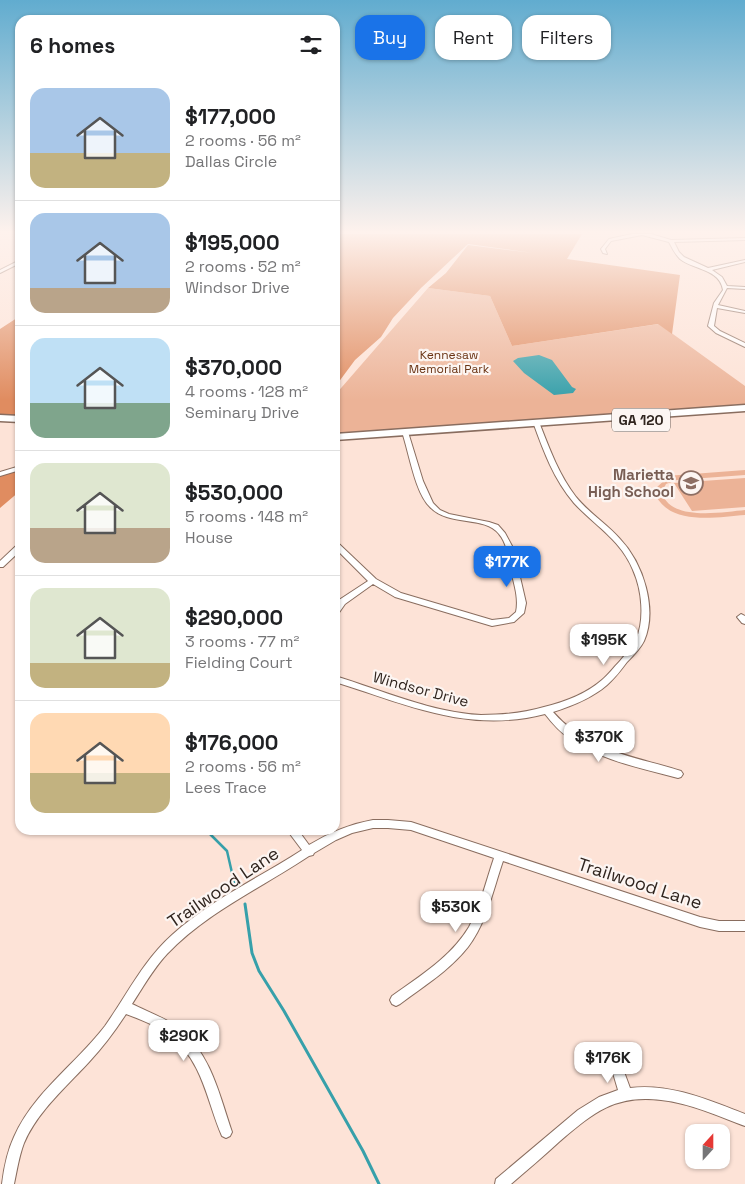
<!DOCTYPE html>
<meta charset="utf-8">
<style>
body{margin:0;font-family:"Space Grotesk",sans-serif;background:#f6f6f6;color:#202124;height:100vh;display:flex;flex-direction:column;font-size:19px;white-space:nowrap}
*{box-sizing:border-box;margin:0}
p{font-size:16px;color:#757577}
.icon{flex:none;width:28px;height:28px;fill:none;stroke:currentColor;stroke-width:2;stroke-linecap:round;stroke-linejoin:round}
.map{position:relative;flex:1;overflow:hidden}
.sheet{position:absolute;left:15px;top:15px;width:325px;height:820px;display:flex;flex-direction:column;background:#fff;border-radius:15px;box-shadow:0 1px 4px #0004}
.sheet>*{flex:none}
.hud{position:absolute;left:355px;top:15px;width:315px;height:45px;display:flex;gap:10px}
.needle{width:32px;rotate:21deg}
.fabs{position:absolute;left:685px;top:1124px;display:grid;gap:10px}
.fabs a{display:grid;place-items:center;width:45px;height:45px;border-radius:10px;background:#fff;box-shadow:0 1px 4px #0004;font-size:25px}
.price{position:absolute;translate:-50% -42px;padding:0 11px;border-radius:10px;background:#fff;color:#222;font-size:16px;line-height:32px;filter:drop-shadow(0 1px 2px #0008)}
.price::after{content:'';position:absolute;left:50%;top:30px;width:15px;height:11px;margin-left:-8px;background:inherit;clip-path:polygon(0 0,100% 0,50% 100%)}
.price.on{background:#1a73e8;color:#fff}
ul{padding:0;list-style:none}
li{display:flex;align-items:center;gap:15px;height:125px;padding:0 15px}
li+li{border-top:1px solid #e0e0e0}
li span{display:grid;place-items:center;flex:none;width:140px;height:100px;border-radius:15px;color:#555}
li>.icon{margin-inline-start:auto}
span .icon{width:60px;height:60px;fill:#fffc;stroke-width:1}
li b{font-size:21px}
h2{display:flex;justify-content:space-between;align-items:center;height:60px;padding:0 15px;font-size:21px}
.pill{padding:0 18px;border-radius:15px;background:#fff;box-shadow:0 1px 4px #0004;font-size:18px;line-height:45px}
.pill.on{background:#1a73e8;color:#fff}
.map>svg:first-child{display:block}
.green{fill:#ecb397}
.forest{fill:#e08c60}
.water{fill:#37a0aa}
.lines{fill:none;stroke-linecap:round;stroke-linejoin:round}
.stream-far1{stroke:#37a0aa;stroke-width:2.5}
.stream{stroke:#37a0aa;stroke-width:3}
.minor-casing{stroke:#896d5f;stroke-width:2}
.highway-casing{stroke:#896d5f;stroke-width:3}
.minor{fill:#fff;fill-rule:evenodd}
.highway{fill:#fff;fill-rule:evenodd}
.labels{text-anchor:middle;dominant-baseline:central;stroke-width:4.5;stroke-linejoin:round;paint-order:stroke}
.far-park-label{font-size:12px;fill:#693313;stroke:#fcf5f2}
.shield{fill:#fcf5f2;stroke:#6d635e;stroke-width:1}
.shield-label{font-size:14px;font-weight:bold;fill:#30251f}
.education-label{font-size:15px;font-weight:bold;fill:#785e54;stroke:#fcf5f2;text-anchor:end}
.street-label{font-size:15px;fill:#30251f;stroke:#fcf5f2}
.near-street-label{font-size:18px;fill:#30251f;stroke:#fcf5f2}
</style>
<div class="map">
<svg width="745" height="1184" viewBox="0 0 745 1184">
<rect width="100%" height="100%" fill="#fde3d7"/>
<path class="green" d="M428,288l62,8 22,50 147,-22 86,62v18l-302,23 -108,6v-38z
M745,470v5l-68,5 -11,4 -4,8c7,30 61,20 83,18v5c-28,2 -73,11 -89,-19v-8l11,-10 -1,-2z
M745,478v29l-53,4 -18,-28z"/>
<path class="forest" d="M335,234h247l-15,25 113,16 -8,59 -14,-10 -146,22 -22,-50 -62,-8 18,-15 22,-28 65,8 -65,-9 -47,44 -28,30 -12,19 -26,23 -20,27z
M20,316v100l-20,-1v-86z
M20,470v21l-20,17v-32z"/>
<path class="water" d="M539,355l13,5 20,27 4,2 -3,4 -19,2 -30,-22 -11,-12 5,-3z"/>
<g class="lines">
<path class="stream-far1" d="M206,830l21,21 8,35"/>
<path class="stream" d="M245,904l7,49 7,18 25,40 79,140 16,33"/>
<g class="minor-casing">
<path id="minor" d="M632,234h19l20,6 74,-2v2l-71,2 5,10 5,5 24,11 37,-8v2l-33,8 10,7 5,9 18,1v2l-18,-1 -9,17 27,6v2l-28,-5 -3,18 6,5 25,12v4l-29,-14 -8,-7 6,-23 9,-13c-3,-21 -29,-20 -43,-31 -5,-5 -8,-11 -11,-17l-27,-7 -31,6 -6,8 2,5 -4,-1 -2,-4 8,-10z
M20,260v3l-20,10v-3z
M536,420l3,2c10,26 20,53 37,75 13,16 31,27 44,42 23,24 38,70 24,102 -4,8 -11,15 -17,21 -6,8 -12,16 -20,23 -15,13 -35,21 -54,27 35,40 81,44 128,59l2,3 -2,3 -3,1c-36,-10 -77,-17 -109,-40 -9,-6 -17,-15 -24,-24 -77,20 -139,-10 -210,-32v-6c46,14 98,37 146,39 22,0 43,-2 63,-8 20,-5 42,-13 58,-27 6,-5 12,-13 18,-19 5,-7 13,-13 16,-21 9,-21 6,-50 -3,-70 -12,-30 -39,-45 -59,-67 -20,-23 -31,-53 -41,-81z
M405,430l3,2 15,49 10,22 7,7 9,4 40,8 9,3 7,8 7,13 8,31 6,26 -2,10 -10,9 -22,4 -97,-29 -22,-13 -28,20 -7,10 -3,1v-9l4,-6 29,-19 -33,-33v-6h2l39,37 25,14 91,27 17,-2 7,-6c3,-14 -2,-28 -5,-41 -2,-12 -4,-28 -12,-37 -15,-19 -50,-7 -69,-27 -15,-14 -21,-55 -28,-75z
M20,466v4l-20,6v-4z
M17,545h3v6l-17,16h-3v-6z
M741,614l4,2v8l-3,-1 -5,-6z
M373,820h15l23,2 289,95 19,4h26v10h-26l-19,-4 -197,-66c-10,29 -16,61 -35,86 -18,23 -44,39 -68,57l-4,2 -4,-2 -2,-4 2,-4c28,-20 59,-39 77,-69 12,-22 17,-46 25,-69l-83,-28 -23,-2h-15l-21,5 -16,7 -22,13 -1,2 -4,1c-48,32 -102,56 -142,98 -14,15 -24,33 -35,50 16,8 34,14 48,25 31,25 40,68 52,103l-2,4 -4,2 -4,-2c-15,-34 -19,-75 -51,-99 -13,-11 -29,-17 -45,-23 -11,17 -23,33 -37,48 -23,25 -51,49 -65,81 -5,13 -7,27 -10,41h-12c2,-16 5,-32 12,-47 20,-45 62,-73 91,-111 22,-31 38,-65 67,-91 38,-35 87,-57 130,-85l-15,-20h11l11,15c20,-12 41,-21 64,-25z
M619,1067l4,2 7,19c40,-5 78,12 115,26v12c-27,-10 -55,-23 -84,-26 -46,-6 -68,13 -101,41 -16,15 -33,29 -49,43h-16l1,-5 82,-69 21,-13 19,-7 -5,-17 2,-4z"/>
</g>
<g class="highway-casing">
<path id="highway" d="M745,405v6l-410,29v-6z
M0,415l20,1v6l-20,-1z"/>
</g>
<use href="#minor" class="minor"/>
<use href="#highway" class="highway"/>
</g>
<linearGradient id="sky" x2="0" y2="1"><stop stop-color="#61accf"/><stop offset="0.58" stop-color="#fef2ed"/><stop offset="1" stop-color="#fef2ed" stop-opacity="0"/></linearGradient>
<rect width="745" height="400" fill="url(#sky)"/>
<defs>
<g id="school-ring" transform="scale(1.25)"><circle r="9.5" fill="#fcf5f2" stroke="#8d6e63" stroke-width="1.5"/><path d="M0-5L7-2L0 1L-7-2ZM-4 1L0 2.5L4 1V4Q0 6-4 4Z" fill="#8d6e63"/></g>
</defs>
<g fill-rule="evenodd">
<use href="#school-ring" x="691" y="483"/>
</g>
<g class="labels">
<g class="far-park-label">
<text x="449" y="355">Kennesaw<tspan x="449" dy="14">Memorial Park</tspan></text>
</g>
<rect class="shield" x="612" y="408.5" width="58" height="23" rx="4"/>
<g class="shield-label">
<text x="641" y="420">GA 120</text>
</g>
<g class="education-label">
<text x="674" y="474">Marietta<tspan x="674" dy="17">High School</tspan></text>
</g>
<g class="street-label">
<text transform="translate(421 689) rotate(15)">Windsor Drive</text>
</g>
<g class="near-street-label">
<text transform="translate(640 883) rotate(18)">Trailwood Lane</text>
<text transform="translate(223 887) rotate(-34)">Trailwood Lane</text>
</g>
</g>
</svg>
<div class="fabs">
<a><svg class="needle" viewBox="-14 -14 28 28"><path d="M0-13l5 13h-10z" fill="#e53935"/><path d="M0 13l5-13h-10z" fill="#757577"/></svg></a>
</div>
<b class="price on" style="left:507px;top:588px">$177K</b>
<b class="price" style="left:604px;top:666px">$195K</b>
<b class="price" style="left:599px;top:763px">$370K</b>
<b class="price" style="left:456px;top:933px">$530K</b>
<b class="price" style="left:184px;top:1062px">$290K</b>
<b class="price" style="left:608px;top:1084px">$176K</b>
<div class="hud">
<a class="pill on">Buy</a>
<a class="pill">Rent</a>
<a class="pill">Filters</a>
</div>
<section class="sheet">
<h2>6 homes<svg class="icon" aria-label="filters" viewBox="0 0 24 24"><path d="M4 7h16M4 17h16"/><circle cx="9" cy="7" r="2"/><circle cx="15" cy="17" r="2"/></svg></h2>
<ul>
<li><span style="background:linear-gradient(#a9c7e8 65%,#c2b280 0)"><svg class="icon" aria-label="home" viewBox="0 0 24 24"><path d="M3 11l9-7 9 7M6 9v11h12V9"/></svg></span><div><b>$177,000</b><p>2 rooms · 56 m²</p><p>Dallas Circle</p></div></li>
<li><span style="background:linear-gradient(#a9c7e8 75%,#b9a48a 0)"><svg class="icon" aria-label="home" viewBox="0 0 24 24"><path d="M3 11l9-7 9 7M6 9v11h12V9"/></svg></span><div><b>$195,000</b><p>2 rooms · 52 m²</p><p>Windsor Drive</p></div></li>
<li><span style="background:linear-gradient(#bfe0f5 65%,#7fa58c 0)"><svg class="icon" aria-label="home" viewBox="0 0 24 24"><path d="M3 11l9-7 9 7M6 9v11h12V9"/></svg></span><div><b>$370,000</b><p>4 rooms · 128 m²</p><p>Seminary Drive</p></div></li>
<li><span style="background:linear-gradient(#dfe7d0 65%,#b9a48a 0)"><svg class="icon" aria-label="home" viewBox="0 0 24 24"><path d="M3 11l9-7 9 7M6 9v11h12V9"/></svg></span><div><b>$530,000</b><p>5 rooms · 148 m²</p><p>House</p></div></li>
<li><span style="background:linear-gradient(#dfe7d0 75%,#c2b280 0)"><svg class="icon" aria-label="home" viewBox="0 0 24 24"><path d="M3 11l9-7 9 7M6 9v11h12V9"/></svg></span><div><b>$290,000</b><p>3 rooms · 77 m²</p><p>Fielding Court</p></div></li>
<li><span style="background:linear-gradient(#ffd9b3 60%,#c2b280 0)"><svg class="icon" aria-label="home" viewBox="0 0 24 24"><path d="M3 11l9-7 9 7M6 9v11h12V9"/></svg></span><div><b>$176,000</b><p>2 rooms · 56 m²</p><p>Lees Trace</p></div></li>
</ul>
</section>
</div>
